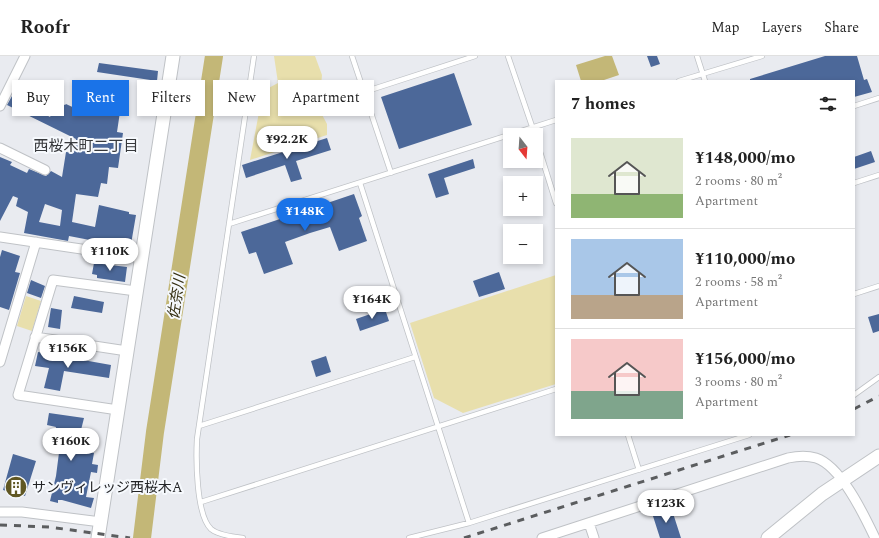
<!DOCTYPE html>
<meta charset="utf-8">
<style>
body{margin:0;font-family:Spectral,"Noto Sans JP",serif;background:#f2f2f2;color:#222;height:100vh;display:flex;flex-direction:column;font-size:15px;white-space:nowrap}
*{box-sizing:border-box;margin:0}
p{font-size:13px;color:#767676}
.icon{flex:none;width:22px;height:22px;fill:none;stroke:currentColor;stroke-width:2;stroke-linecap:round;stroke-linejoin:round}
.map{position:relative;flex:1;overflow:hidden}
.sheet{position:absolute;left:555px;top:24px;width:300px;height:356px;display:flex;flex-direction:column;background:#fff;border-radius:0px;box-shadow:0 2px 6px #0003}
.sheet>*{flex:none}
.banner{position:absolute;left:12px;top:24px;width:380px;height:36px;display:flex;gap:8px}
.needle{width:26px;rotate:163deg}
.tools{position:absolute;left:503px;top:72px;display:grid;gap:8px}
.tools a{display:grid;place-items:center;width:40px;height:40px;border-radius:0px;background:#fff;box-shadow:0 2px 6px #0003;font-size:20px}
.price{position:absolute;translate:-50% -34px;padding:0 9px;border-radius:14px;background:#fff;color:#222;font-size:13px;line-height:26px;filter:drop-shadow(0 1px 2px #0008)}
.price::after{content:'';position:absolute;left:50%;top:24px;width:12px;height:9px;margin-left:-6px;background:inherit;clip-path:polygon(0 0,100% 0,50% 100%)}
.price.on{background:#1a73e8;color:#fff}
ul{padding:0;list-style:none}
li{display:flex;align-items:center;gap:12px;height:100px;padding:0 16px}
li+li{border-top:1px solid #e0e0e0}
li span{display:grid;place-items:center;flex:none;width:112px;height:80px;border-radius:0px;color:#555}
li>.icon{margin-inline-start:auto}
span .icon{width:48px;height:48px;fill:#fffc;stroke-width:1}
li b{font-size:17px}
h2{display:flex;justify-content:space-between;align-items:center;height:48px;padding:0 16px;font-size:17px}
.chip{padding:0 14px;border-radius:0px;background:#fff;box-shadow:0 2px 6px #0003;font-size:14px;line-height:36px}
.chip.on{background:#1a73e8;color:#fff}
header{display:flex;align-items:center;gap:24px;box-sizing:border-box;height:56px;padding:0 20px;background:#fff;border-bottom:1px solid #e0e0e0}
header strong{font-size:19px}
nav{display:flex;gap:22px;margin-inline-start:auto;font-size:14px}
.map>svg:first-child{display:block}
.green{fill:#e8dfac}
.water{fill:#c3b777}
.lines{fill:none;stroke-linecap:round;stroke-linejoin:round}
.river{stroke:#c3b777;stroke-width:18}
.building{fill:#4c6899;fill-rule:evenodd}
.lane-casing{stroke:#bfc2c6;stroke-width:6}
.street-casing{stroke:#bfc2c6;stroke-width:11}
.secondary-casing{stroke:#bfc2c6;stroke-width:15}
.lane{stroke:#fff;stroke-width:4.5}
.street{stroke:#fff;stroke-width:9}
.secondary{stroke:#fff;stroke-width:13}
.rail{stroke:#5b5d5f;stroke-width:3;stroke-dasharray:7 7;stroke-linecap:butt}
.labels{text-anchor:middle;dominant-baseline:central;stroke-width:4;stroke-linejoin:round;paint-order:stroke}
.poi-label{font-size:14px;fill:#232426;stroke:#f6f9fd;text-anchor:start}
.neighbourhood-label{font-size:15px;fill:#37393c;stroke:#f6f9fd}
.water-label{font-size:15px;font-style:italic;fill:#352f12;stroke:#f6f9fd}
</style>
<header>
<strong>Roofr</strong>
<nav><a>Map</a><a>Layers</a><a>Share</a></nav>
</header>
<div class="map">
<svg width="879" height="482" viewBox="0 0 879 482">
<rect width="100%" height="100%" fill="#e9ebf0"/>
<path class="green" d="M274,0h41l7,19 -3,34 8,15v11l-77,25 13,-69 15,-8z
M556,219v109l-93,29 -29,-15 -24,-75z
M26,240l15,5 -9,30 -15,-5z"/>
<path class="water" d="M605,0h7l7,19 -18,6h-20l-5,-16z"/>
<g class="lines">
<path class="river" d="M142,482l13,-106 59,-376"/>
</g>
<path class="building" d="M647,0h10l3,8 -9,3z
M825,0h32l7,24 3,-1 5,13 -18,5v-16h-104v-2z
M99,7l59,8 -1,10 -60,-9z
M454,17l18,52 -73,24 -18,-52z
M26,28l17,8 -7,17 14,8 1,-2 2,1 7,-13 5,2 1,-1 15,7 1,-12 39,6 -4,27 6,1 -5,35 -9,-1 -2,17 -6,-1 -3,14 -22,-3 -4,28 23,5 4,-22 30,7v2l7,1 -6,35 -19,-3 -16,-4v-2l-26,-5 -1,5 -44,-8 4,-21 -12,-6 2,-8 -5,-2 -13,25v-64l12,5 -2,3 17,8 2,-4 17,7 5,-5 11,6 4,-25 8,1 2,-14 -69,-34 5,-9 6,4zM45,148l17,6 -2,16 -21,-4z
M327,82l4,12 -35,11 6,18 -11,3 -6,-17 -39,13 -4,-13z
M871,95l4,11 -21,7v-12z
M473,103l2,9 -31,10 5,16 -13,4 -8,-24z
M354,138l8,22 -3,2 8,23 -28,10 -9,-24 -20,6 -25,9 8,22 -29,10 -8,-22 -7,2 -8,-22z
M2,194l18,6 -5,16 5,1 -11,37 -9,-3v-50z
M94,207l33,4 -2,15 -28,-4v-3l-5,-1z
M499,216l6,17 -26,8 -6,-16z
M31,224l14,6 -4,12 -14,-5z
M74,240l30,6 -2,11 -31,-5z
M51,252l11,2 -2,19 -12,-2z
M385,253l4,12 -29,10 -4,-12z
M879,258v17l-6,2 -5,-16z
M38,296l73,13 -2,13 -45,-7 -4,20 -16,-3 5,-20 -14,-2z
M326,300l5,16 -15,5 -5,-16z
M49,357l35,5 -8,32 18,3 -2,11 6,1 -1,8 -6,-1 -5,25 8,1 -3,10 -29,-8h-4v3l-8,-2 6,-25 4,-31 -7,-2 3,-16 -9,-2z
M13,398l23,7 -11,35 -22,-6z
M671,451l10,31h-21l-8,-25z"/>
<g class="lines">
<g class="lane-casing">
<path id="lane" d="M352,0l39,117
M508,0l27,79
M697,0l8,25
M679,25l83,-25
M364,36l111,-36
M854,50l25,-8
M536,83l20,64
M360,127l109,340
M854,127l25,-8
M229,168l327,-104
M854,238l25,-8
M854,339l25,-18
M199,370l216,-69
M628,379l11,35
M201,446l355,-113
M243,482c-9,-1 -25,-3 -32,-9 -15,-14 -15,-70 -14,-90l57,-383
M409,482l60,-15 280,-88"/>
</g>
<g class="street-casing">
<path id="street" d="M0,50l25,-50
M0,92l45,22
M0,181l142,21
M35,281l92,14
M0,306l36,-120
M118,354l-100,-15 35,-115 83,11
M0,456h22l79,10
M589,467l5,15
M542,482l246,-80c9,-2 18,-3 28,0 25,8 48,57 59,80"/>
</g>
<g class="secondary-casing">
<path id="secondary" d="M98,482l75,-482
M768,482l54,-44 57,-38"/>
</g>
<use href="#lane" class="lane"/>
<use href="#street" class="street"/>
<use href="#secondary" class="secondary"/>
<path class="rail" d="M854,353l25,-13
M0,469l49,2 81,11
M464,482l326,-103"/>
</g>
<defs>
<g id="building-disc" transform="scale(1.15)"><circle r="9.5" fill="#605723" stroke="#f6f9fd"/><path d="M-4-6H4V6H1V3H-1V6H-4ZM-2.5-4.3h1.7v1.8h-1.7ZM.8-4.3h1.7v1.8H.8ZM-2.5-1h1.7V.8h-1.7ZM.8-1h1.7V.8H.8Z" fill="#fff"/></g>
</defs>
<g fill-rule="evenodd">
<use href="#building-disc" x="16" y="431"/>
</g>
<g class="labels">
<g class="poi-label">
<text x="32" y="431">サンヴィレッジ西桜木A</text>
</g>
<g class="neighbourhood-label">
<text x="86" y="90">西桜木町二丁目</text>
</g>
<g class="water-label">
<text transform="translate(177 241) rotate(-81)">佐奈川</text>
</g>
</g>
</svg>
<div class="tools">
<a><svg class="needle" viewBox="-14 -14 28 28"><path d="M0-13l5 13h-10z" fill="#e53935"/><path d="M0 13l5-13h-10z" fill="#767676"/></svg></a>
<a>+</a>
<a>−</a>
</div>
<b class="price" style="left:287px;top:104px">¥92.2K</b>
<b class="price on" style="left:305px;top:176px">¥148K</b>
<b class="price" style="left:110px;top:216px">¥110K</b>
<b class="price" style="left:372px;top:264px">¥164K</b>
<b class="price" style="left:68px;top:313px">¥156K</b>
<b class="price" style="left:71px;top:406px">¥160K</b>
<b class="price" style="left:666px;top:468px">¥123K</b>
<div class="banner">
<a class="chip">Buy</a>
<a class="chip on">Rent</a>
<a class="chip">Filters</a>
<a class="chip">New</a>
<a class="chip">Apartment</a>
</div>
<section class="sheet">
<h2>7 homes<svg class="icon" aria-label="filters" viewBox="0 0 24 24"><path d="M4 7h16M4 17h16"/><circle cx="9" cy="7" r="2"/><circle cx="15" cy="17" r="2"/></svg></h2>
<ul>
<li><span style="background:linear-gradient(#dfe7d0 70%,#8fb573 0)"><svg class="icon" aria-label="home" viewBox="0 0 24 24"><path d="M3 11l9-7 9 7M6 9v11h12V9"/></svg></span><div><b>¥148,000/mo</b><p>2 rooms · 80 m²</p><p>Apartment</p></div></li>
<li><span style="background:linear-gradient(#a9c7e8 70%,#b9a48a 0)"><svg class="icon" aria-label="home" viewBox="0 0 24 24"><path d="M3 11l9-7 9 7M6 9v11h12V9"/></svg></span><div><b>¥110,000/mo</b><p>2 rooms · 58 m²</p><p>Apartment</p></div></li>
<li><span style="background:linear-gradient(#f6c9c9 65%,#7fa58c 0)"><svg class="icon" aria-label="home" viewBox="0 0 24 24"><path d="M3 11l9-7 9 7M6 9v11h12V9"/></svg></span><div><b>¥156,000/mo</b><p>3 rooms · 80 m²</p><p>Apartment</p></div></li>
</ul>
</section>
</div>
